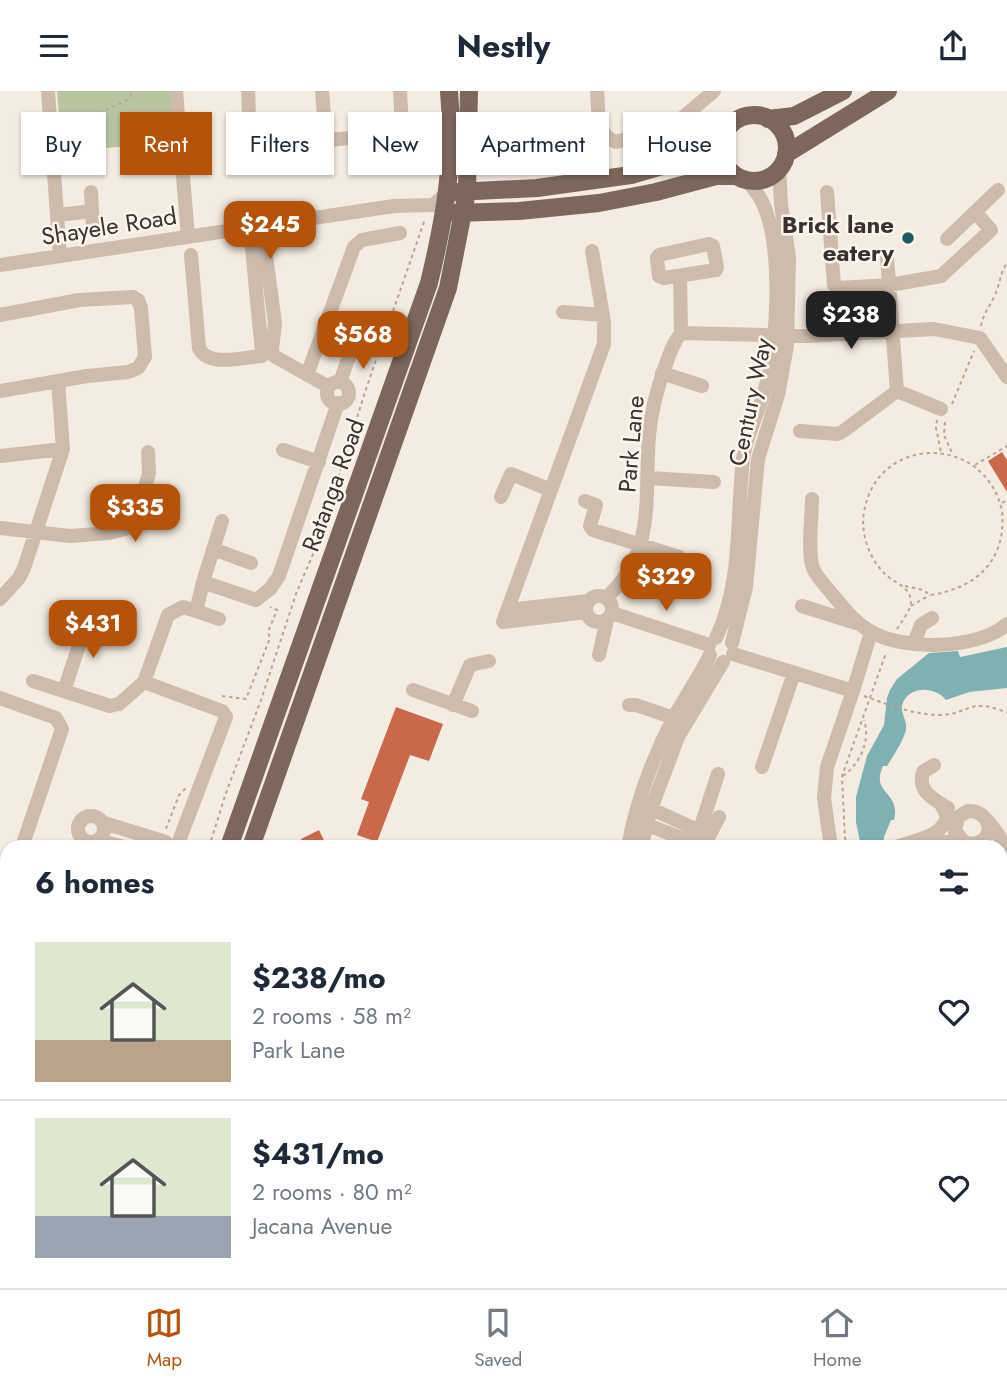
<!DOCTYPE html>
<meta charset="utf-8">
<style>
body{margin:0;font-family:Jost,sans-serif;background:#f2f2f3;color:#1f2937;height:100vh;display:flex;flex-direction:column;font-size:26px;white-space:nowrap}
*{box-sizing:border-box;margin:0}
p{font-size:23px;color:#747a83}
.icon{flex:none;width:38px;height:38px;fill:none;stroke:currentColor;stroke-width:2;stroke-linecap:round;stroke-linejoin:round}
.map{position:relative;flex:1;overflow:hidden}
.panel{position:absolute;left:0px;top:749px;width:1008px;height:448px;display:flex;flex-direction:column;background:#fff;border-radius:21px 21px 0 0;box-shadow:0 2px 5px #0004}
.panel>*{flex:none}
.hud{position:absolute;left:21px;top:21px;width:966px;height:63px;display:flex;gap:14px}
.price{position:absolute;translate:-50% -60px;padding:0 16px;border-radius:14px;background:#b45309;color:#fff;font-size:23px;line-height:46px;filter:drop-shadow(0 2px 4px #0008)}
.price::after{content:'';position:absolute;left:50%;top:42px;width:21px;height:16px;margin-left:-10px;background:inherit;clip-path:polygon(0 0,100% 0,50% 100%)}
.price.current{background:#222;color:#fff}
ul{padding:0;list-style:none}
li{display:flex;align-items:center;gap:21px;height:175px;padding:0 35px}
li+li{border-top:2px solid #e0e1e3}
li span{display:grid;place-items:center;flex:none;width:196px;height:140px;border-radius:0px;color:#555}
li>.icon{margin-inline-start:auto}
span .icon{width:84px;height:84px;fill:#fffc;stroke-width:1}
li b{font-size:30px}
h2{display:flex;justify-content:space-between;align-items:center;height:84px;padding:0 35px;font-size:30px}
.tag{padding:0 24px;border-radius:0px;background:#fff;box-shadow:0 2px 5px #0004;font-size:24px;line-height:63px}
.tag.current{background:#b45309;color:#fff}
header{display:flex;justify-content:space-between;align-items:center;height:91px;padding:0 35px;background:#fff;font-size:32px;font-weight:700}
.menu{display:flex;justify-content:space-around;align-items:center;height:98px;border-top:2px solid #e0e1e3;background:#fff;font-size:19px;color:#747a83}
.menu a{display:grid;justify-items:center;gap:4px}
.menu .current{color:#b45309}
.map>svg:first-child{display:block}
.green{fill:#b8c4a0}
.water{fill:#7fb0b2}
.building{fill:#c8694b}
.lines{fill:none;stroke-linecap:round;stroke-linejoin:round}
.path{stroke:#b9a596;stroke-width:2;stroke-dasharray:3.5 3.5;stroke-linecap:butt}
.minor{stroke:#cdbbac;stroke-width:14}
.major{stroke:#7d675c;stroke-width:18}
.poi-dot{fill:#1f5a5e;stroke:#fbf5ee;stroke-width:2.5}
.labels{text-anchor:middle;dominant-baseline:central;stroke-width:5;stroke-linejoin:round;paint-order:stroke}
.poi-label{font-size:24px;font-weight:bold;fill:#3b302b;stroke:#fbf5ee;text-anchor:end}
.street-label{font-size:24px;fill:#3b302b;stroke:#fbf5ee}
</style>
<header><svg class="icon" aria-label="menu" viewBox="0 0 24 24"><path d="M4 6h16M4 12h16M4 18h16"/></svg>Nestly<svg class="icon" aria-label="share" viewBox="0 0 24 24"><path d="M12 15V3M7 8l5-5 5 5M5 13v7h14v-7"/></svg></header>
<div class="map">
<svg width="1007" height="1197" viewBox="0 0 1007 1197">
<rect width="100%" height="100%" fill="#f4ebe1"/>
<path class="green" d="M57,0h114l4,52 -113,8z"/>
<path class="water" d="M1007,556v41l-38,4 -23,8c-11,-14 -39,-15 -44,6 -1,8 5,15 4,22 0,9 -14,30 -19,38h-4c-13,28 18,25 11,54h-3l-7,17 -1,10h-22l-5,-25v-25l11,-41 17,-31 3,-27 3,-8 7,-11 32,-26 29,-2 2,6z
M1007,776v60l-6,4v-61z
M662,1190h132l3,6 -134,1z"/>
<path class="building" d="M1002,361l5,8v32l-19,-31z
M396,616l47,17 -14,37 -19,-6 -33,87 -20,-7 12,-33 -8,-3z
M319,739l8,17h-23l-3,-8z"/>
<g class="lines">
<path class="path" d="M64,55l18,-10 20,-24 27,-13 4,-8
M981,235c2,-12 9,-20 14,-31 5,-11 5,-22 12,-32
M952,313l22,-53
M937,329l-1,8 5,24
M945,331l-1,13 8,18
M975,374l32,-19
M1002,412l5,-3
M911,515l19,-11
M897,538c5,-8 14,-19 14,-28 -1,-14 -16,-18 -25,-26 -16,-15 -26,-41 -22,-63 13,-78 121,-79 138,-1 5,51 -28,78 -72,84l-7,-5 -22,-5
M222,605l24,3 24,-61 -2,-6 9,-22 -7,-3
M864,605c25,9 47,18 74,19 32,0 31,-19 69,-2
M843,685c17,-12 28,-36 21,-56
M166,738l13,-34 7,-7
M209,756l17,-54 35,-93 35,-106 20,-47 51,-161 58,-167
M847,756l-2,-9 -3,-62 44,-123
M1001,854l6,-8
M645,1190l1,7
M47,1197l3,-7
M821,1197l3,-7"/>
<path class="minor" d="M48,0l12,165
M176,0l12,146
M248,0c2,23 -4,52 25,54l122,-11 7,-7 -2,-36
M322,0l4,49
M597,0c2,18 -2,44 19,51l58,-17 40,-34
M91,101l2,34
M827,101l7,93 4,3 52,-3 51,-9 50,-46 -16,-18
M58,124l34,-4
M262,135l13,97 -3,27
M250,137l12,124
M947,148l51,-49
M709,153l4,2 4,21 -1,3 -52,8 -5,-2 -2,-18 2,-3z
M191,164l8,93c9,20 45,9 63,8
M0,174l394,-59 39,-1 15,-13
M680,185l1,57
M563,221l40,3
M0,224l79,-15 54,-3 5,3 3,8 4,49 -7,11 -10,4 -41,4 -87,15
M681,242l126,3 127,-7 46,9 27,39
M265,259l5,-1 4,7 55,31
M662,282l40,13
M307,284l47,-128 8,-7 38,-7
M340,291l12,-34
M327 302a11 11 0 1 1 22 0a11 11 0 1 1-22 0Z
M897,300l44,18
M800,340l37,3 5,-2 55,-41 -10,-134
M283,359l36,12
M0,365l63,-7
M649,387l65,4
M501,406l10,-23 40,16
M812,408c0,19 -5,52 1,69 4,10 13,18 19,26 12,14 22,28 38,37 32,20 108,19 137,-7
M585,410l11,4 -6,21 3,4 86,27
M0,437l70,8 39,-3 19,-5 9,-11 12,-44 -1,-21
M213,458l38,14
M203,491l19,-61
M586 518a13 13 0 1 1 26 0a13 13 0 1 1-26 0Z
M606,507c51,-47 38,-101 43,-162 2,-23 8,-47 16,-69 4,-12 8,-24 16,-34
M0,508l19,-21 5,-10 39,-119 -5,-68
M802,515l54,17
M508,519l80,-9
M196,520l23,8
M586,521l-83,10 101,-278v-22l-12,-71
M612,522l97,32
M716,547c27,-56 20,-120 27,-179 3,-23 15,-45 21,-67 14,-44 18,-137 2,-181 -4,-12 -11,-22 -20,-31
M732,552l14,-56 12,-128 20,-64 9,-49 2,-89 -8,-53 -2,-36
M914,552l7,-18 11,-7
M733,563l120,37 -26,76 -3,31 7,49
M599,564l8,-35
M33,590l77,25 9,-2 25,-22
M413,599l59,21
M64,600l24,-73
M853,600l18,-59
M0,607l56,20 6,11 -40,118
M453,614l17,-40 19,-4
M629,614h7l38,13
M934,674l-11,7c-6,19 10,27 25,36
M762,676l32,-94
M645,715l55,25 4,7
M78 738a13 13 0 1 1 26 0a13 13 0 1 1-26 0Z
M987,729l11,14 9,18
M639,731l56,21 14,-7 10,-19
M104,732l62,19
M697,747l21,-64
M98,749l26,7
M179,750l47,-124 -4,-6 -78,-29 24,-67 15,-8 13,4 7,-29 53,18 14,-11 9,-13 59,-173
M628,756c8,-44 25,-90 46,-130 12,-21 25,-40 36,-62
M641,756l10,-38 27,-72 45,-75
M896,756c17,-7 47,-9 51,-31l-6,-12
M931,756c7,-2 14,-6 22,-6 7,0 15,4 23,2 21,-5 14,-33 -8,-32l-10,6 -3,14 9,11
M0,796l7,3
M0,860l7,2
M0,875l7,2
M0,932l7,2
M410,1190l7,7
M26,1197l2,-7
M128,1197l2,-7
M144,1197l2,-7
M158,1197l2,-7
M172,1197l3,-7
M185,1197l2,-7
M205,1197l3,-7
M225,1197l3,-7
M237,1197l2,-7
M291,1197l3,-7
M309,1197l2,-7
M352,1197l2,-7"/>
<path class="major" d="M721 57a33 33 0 1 1 66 0a33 33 0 1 1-66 0Z
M768,28l26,-3 49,-25
M786,63l102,-63
M456,101l81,-4 94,-13 65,-19 27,-18
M454,122l65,-2 80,-8 57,-11 60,-16h21
M229,756l200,-564c16,-66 26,-124 20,-192
M251,756l197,-559 19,-96 2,-101
M72,1197l3,-7
M94,1197l3,-7"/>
</g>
<circle class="poi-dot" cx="908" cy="147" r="7"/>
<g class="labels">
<g class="poi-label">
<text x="894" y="133">Brick lane<tspan x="894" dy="28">eatery</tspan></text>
</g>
<g class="street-label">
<text transform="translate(109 135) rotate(-9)">Shayele Road</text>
<text transform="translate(750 311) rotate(-78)">Century Way</text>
<text transform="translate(631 353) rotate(-85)">Park Lane</text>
<text transform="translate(333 394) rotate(-70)">Ratanga Road</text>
</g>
</g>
</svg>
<b class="price" style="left:270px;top:170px">$245</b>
<b class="price current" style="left:851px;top:260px">$238</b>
<b class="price" style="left:363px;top:280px">$568</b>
<b class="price" style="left:135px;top:453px">$335</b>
<b class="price" style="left:666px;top:522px">$329</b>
<b class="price" style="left:93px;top:569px">$431</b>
<div class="hud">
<a class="tag">Buy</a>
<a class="tag current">Rent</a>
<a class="tag">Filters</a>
<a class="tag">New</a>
<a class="tag">Apartment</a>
<a class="tag">House</a>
</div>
<section class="panel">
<h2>6 homes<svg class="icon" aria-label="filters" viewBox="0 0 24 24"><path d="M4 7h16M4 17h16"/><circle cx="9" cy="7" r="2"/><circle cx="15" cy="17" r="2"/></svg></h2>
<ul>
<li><span style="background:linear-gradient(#dfe7d0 70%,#b9a48a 0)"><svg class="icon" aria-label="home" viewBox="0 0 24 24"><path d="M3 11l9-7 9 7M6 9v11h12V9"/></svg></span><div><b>$238/mo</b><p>2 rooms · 58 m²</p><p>Park Lane</p></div><svg class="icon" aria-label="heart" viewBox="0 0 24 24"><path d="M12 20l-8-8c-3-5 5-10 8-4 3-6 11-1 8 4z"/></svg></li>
<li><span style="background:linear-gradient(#dfe7d0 70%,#9aa5b1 0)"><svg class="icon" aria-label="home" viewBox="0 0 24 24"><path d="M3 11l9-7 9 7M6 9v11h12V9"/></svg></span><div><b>$431/mo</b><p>2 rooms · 80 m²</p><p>Jacana Avenue</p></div><svg class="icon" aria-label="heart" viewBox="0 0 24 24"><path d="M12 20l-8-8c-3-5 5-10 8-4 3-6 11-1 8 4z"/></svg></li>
</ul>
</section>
</div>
<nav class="menu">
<a class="current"><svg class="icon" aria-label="map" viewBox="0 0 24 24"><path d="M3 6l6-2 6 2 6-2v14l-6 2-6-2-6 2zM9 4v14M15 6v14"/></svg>Map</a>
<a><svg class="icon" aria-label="saved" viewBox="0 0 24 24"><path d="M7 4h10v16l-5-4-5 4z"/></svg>Saved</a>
<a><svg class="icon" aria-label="home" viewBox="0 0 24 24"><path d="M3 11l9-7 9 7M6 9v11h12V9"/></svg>Home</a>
</nav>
